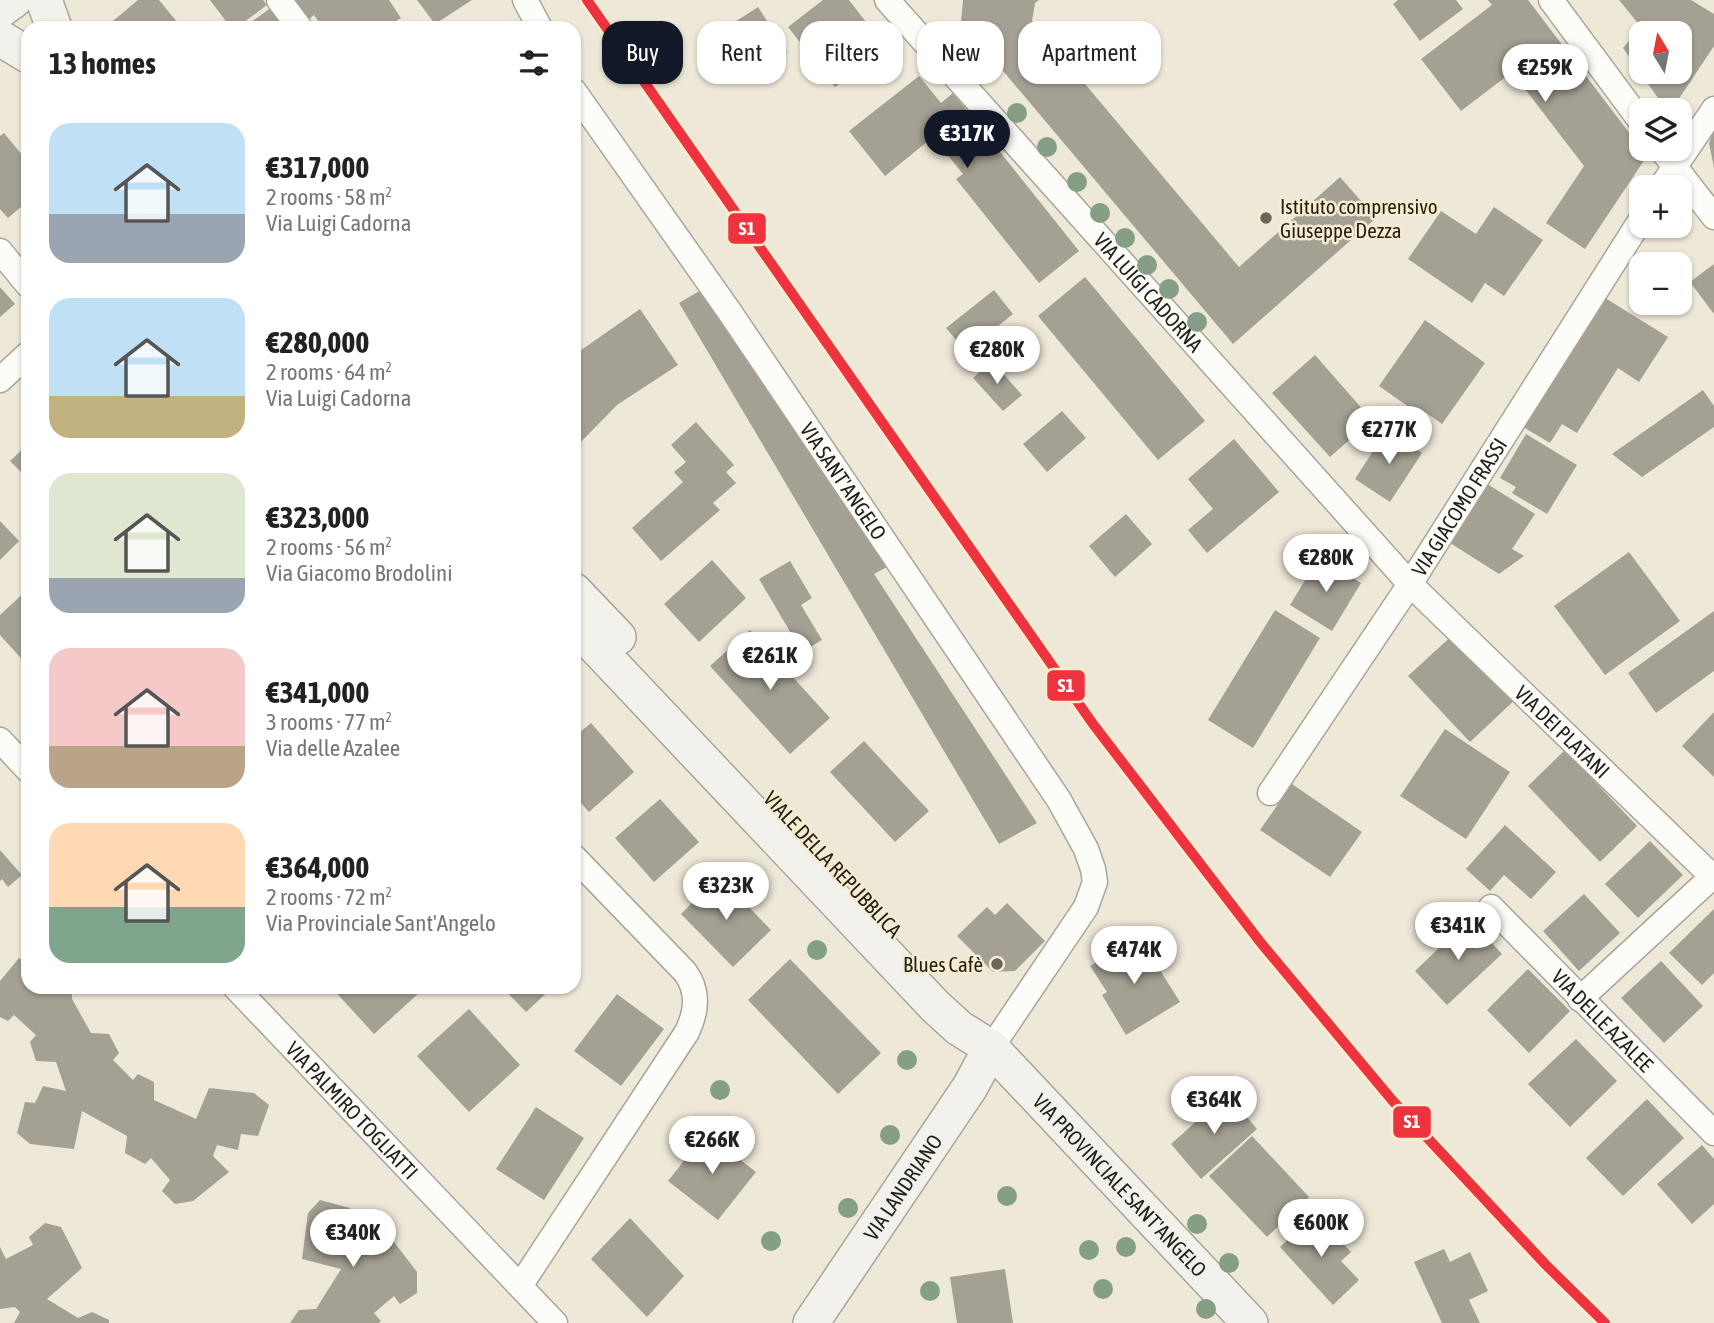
<!DOCTYPE html>
<meta charset="utf-8">
<style>
body{margin:0;font-family:"Asap Condensed",sans-serif;background:#f6f6f6;color:#222;height:100vh;display:flex;flex-direction:column;font-size:26px;white-space:nowrap}
*{box-sizing:border-box;margin:0}
p{font-size:23px;color:#767676}
.icon{flex:none;width:38px;height:38px;fill:none;stroke:currentColor;stroke-width:2;stroke-linecap:round;stroke-linejoin:round}
.map{position:relative;flex:1;overflow:hidden}
.details{position:absolute;left:21px;top:21px;width:560px;height:973px;display:flex;flex-direction:column;background:#fff;border-radius:21px;box-shadow:0 2px 5px #0004}
.details>*{flex:none}
.hud{position:absolute;left:602px;top:21px;width:665px;height:63px;display:flex;gap:14px}
.needle{width:46px;rotate:350deg}
.buttons{position:absolute;left:1629px;top:21px;display:grid;gap:14px}
.buttons a{display:grid;place-items:center;width:63px;height:63px;border-radius:14px;background:#fff;box-shadow:0 2px 5px #0004;font-size:35px}
.price{position:absolute;translate:-50% -60px;padding:0 16px;border-radius:24px;background:#fff;color:#222;font-size:23px;line-height:46px;filter:drop-shadow(0 2px 4px #0008)}
.price::after{content:'';position:absolute;left:50%;top:42px;width:21px;height:16px;margin-left:-10px;background:inherit;clip-path:polygon(0 0,100% 0,50% 100%)}
.price.active{background:#111827;color:#fff}
ul{padding:0;list-style:none}
li{display:flex;align-items:center;gap:21px;height:175px;padding:0 28px}
li span{display:grid;place-items:center;flex:none;width:196px;height:140px;border-radius:21px;color:#555}
li>.icon{margin-inline-start:auto}
span .icon{width:84px;height:84px;fill:#fffc;stroke-width:1}
li b{font-size:30px}
h2{display:flex;justify-content:space-between;align-items:center;height:84px;padding:0 28px;font-size:30px}
.chip{padding:0 24px;border-radius:21px;background:#fff;box-shadow:0 2px 5px #0004;font-size:24px;line-height:63px}
.chip.active{background:#111827;color:#fff}
.map>svg:first-child{display:block}
.building{fill:#a5a094;fill-rule:evenodd}
.lines{fill:none;stroke-linecap:round;stroke-linejoin:round}
.street-casing{stroke:#a9a599;stroke-width:27}
.secondary-casing{stroke:#a9a599;stroke-width:38}
.street{stroke:#fcfcf9;stroke-width:24}
.secondary{stroke:#f3f1ec;stroke-width:35}
.rail-casing{stroke:#d1cfca;stroke-width:8}
.rail{stroke:#f6ecd0;stroke-width:5;stroke-dasharray:16;stroke-linecap:butt}
.rail-1-casing{stroke:#f6ecd0;stroke-width:16}
.rail-1{stroke:#ee333e;stroke-width:10}
.tree{fill:#849f86}
.poi-dot{fill:#696559;stroke:#f6ecd0;stroke-width:2.5}
.labels{text-anchor:middle;dominant-baseline:central;stroke-width:5;stroke-linejoin:round;paint-order:stroke}
.poi-label{font-size:21px;fill:#221f15;stroke:#f6ecd0;text-anchor:start}
.street-label{font-size:21px;fill:#221f15;stroke:#f6ecd0}
.line-badge{stroke:#f6ecd0;stroke-width:2.5}
.badge-label{font-size:19px;text-anchor:middle;font-weight:bold;fill:#fff}
</style>
<div class="map">
<svg width="1714" height="1323" viewBox="0 0 1714 1323">
<rect width="100%" height="100%" fill="#eee8d8"/>
<path class="building" d="M138,0h21l23,28h-74l-1,-2z
M210,0h53l4,5 -31,23h-5z
M293,0h96l12,18 -5,3 6,7h-79l-9,-13 -6,5z
M417,0h55l-37,24z
M823,0h26l37,48 -51,39 -47,-60z
M963,0h76l-4,3 -3,18 207,246 101,-90 36,41 -143,126 -272,-323z
M1398,0h58l7,9 -43,32 -27,-37z
M1488,0h40l119,156 -62,93 -39,-26 38,-57 -72,-94 -51,39 -40,-52 71,-54z
M1619,0h72l23,14v32l-38,57 -16,-2 -37,-53 18,-21zM1642,33h38v39h-38z
M272,7l12,18 -4,3h-37z
M758,7l29,45 -45,29 -29,-45z
M919,76l22,27 12,-10 126,158 -40,32 -83,-104 7,-5 -30,-37 -48,39 -36,-45z
M1714,130v38l-5,-25z
M4,133l24,29v39l-20,17 -8,-9v-73z
M1494,207l49,33 -39,56 -19,-13 -13,20 -64,-44 33,-48 35,23z
M1714,264v50l-24,-32z
M1085,277l120,144 -47,39 -120,-144z
M0,287l15,17 -15,13z
M701,290l186,277 -13,7 163,249 -38,21 -320,-541z
M994,290l19,24 -47,38 -20,-24z
M1602,296l66,41 -29,45 -21,-14 -41,65 -15,-9 -12,19 -30,-18z
M640,309l38,56 -61,40 -43,44v-94z
M1425,320l60,43 -43,61 -17,-12 -2,5 -44,-31z
M1315,355l57,65 -42,37 -58,-64z
M992,361l30,34 -19,16 -30,-33z
M1703,390l11,16v21l-72,50 -30,-23z
M1062,411l24,27 -39,34 -24,-28z
M696,422l38,43 -8,7 10,11 -23,20 7,7 -59,51 -29,-33 51,-46 -9,-10 12,-10 -15,-17z
M1387,430l35,23 -32,49 -35,-23z
M1526,434l51,31 -30,49 -35,-21 4,-6 -16,-9z
M1234,439l45,53 -72,61 -19,-23 25,-21 -25,-30z
M28,444v35l-18,-18z
M1484,482l51,32 -23,35 12,7 -25,18 -52,-33z
M1126,514l26,30 -37,33 -26,-31z
M0,521l19,20 -19,19z
M1629,552l51,69 -75,54 -51,-69z
M1319,557l42,26 -29,48 -42,-26z
M712,560l34,38 -47,44 -35,-38z
M790,561l22,37 -11,7 21,35 -20,12 -43,-73z
M28,589v77l-28,-31v-20z
M1275,610l45,28 -67,110 -45,-28z
M1714,611v60l-58,42 -28,-40z
M750,630l80,88 -40,36 -80,-88z
M1457,631l62,65 -49,46 -62,-66z
M1714,712v65l-32,-31z
M591,723l43,49 -45,40 -15,-17v-58z
M1445,729l65,43 -44,67 -66,-43z
M864,741l65,70 -34,31 -65,-70z
M1565,750l72,76 -37,36 -72,-76z
M1292,784l70,48 -32,45 -70,-47z
M660,799l39,43 -45,40 -39,-44z
M1505,825l51,47 -25,27 -27,-24 -14,16 -24,-22z
M1650,841l33,34 -45,43 -33,-34z
M0,850l22,25 -14,12 -6,-8 -2,2z
M719,876l52,54 -38,37 -52,-53z
M1584,894l36,39 -41,38 -36,-40z
M1007,903l38,38 -30,30 -22,1 -36,-36 30,-29 8,8z
M1714,909v64l-12,12 -33,-32z
M1469,919l33,35 -55,51 -32,-34z
M1139,937l41,65 -54,33 -24,-40 5,-3 -17,-26z
M19,958l9,4v25h44v12l19,34 18,1 10,19 -6,7 20,20 5,-6 16,8v18l42,19 13,-31 45,5 15,12 -11,31 -17,-2 -3,16 -21,-5 -4,11 16,16 -36,29 -18,3 -13,-13 8,-11 -19,-22 -6,6 -20,-11 2,-17 -45,-25 -8,38 -44,-5 -13,-11 8,-31 10,1 8,-17 23,5 -10,-29 -20,-1 -6,-19 6,-7 -22,-20 -6,6 -8,-4v-36z
M790,959l91,94 -43,41 -90,-94z
M1661,961l42,45 -39,37 -43,-45z
M1528,969l42,42 -41,42 -42,-43z
M331,987h84l5,5 -46,42z
M502,987h51l-27,25z
M617,994l47,35 -43,57 -47,-35z
M469,1009l51,56 -51,47 -52,-56z
M1576,1039l41,42 -47,46 -42,-43z
M1227,1094l30,35 -56,50 -30,-35z
M1647,1099l37,39 -61,58 -37,-38z
M536,1107l48,31 -40,62 -48,-31z
M706,1133l50,39 -38,48 -50,-39z
M1252,1136l57,61 -42,40 -58,-61z
M1702,1145l12,14v45l-22,20 -35,-40z
M320,1200l30,8 -3,13 16,4 -6,22 6,3 28,-12 26,34v21l-17,11 -6,-8 -20,17 7,8 -2,2h-89l9,-13 17,-1 25,-40 -39,-10 6,-46z
M1316,1214l35,38 -10,9 18,19 -26,25 -53,-58z
M630,1218l54,58 -37,41 -56,-58z
M45,1223l16,4 21,41 -35,31 31,19 14,-6 17,8v3h-95l6,-11 -5,-5 -15,2v-62l6,12 27,-14 -4,-8z
M1444,1249l6,13 20,-10 18,39 -19,9 11,23h-38l-28,-61z
M1005,1269l8,54h-56l-7,-46z"/>
<g class="lines">
<g class="street-casing">
<g id="street">
<path d="M279,0l21,28"/>
<path d="M525,0l15,28"/>
<path id="s1" d="M887,0l523,584 304,294"/>
<path d="M1551,0l91,123"/>
<path id="s2" d="M574,91l155,220 330,489 27,49 7,20 2,13 -9,25 -95,141"/>
<path d="M1661,149l53,68"/>
<path d="M1661,187l53,-78"/>
<path d="M0,251l28,34"/>
<path d="M0,380l28,-26"/>
<path d="M0,740l28,30"/>
<path id="s3" d="M1270,793l140,-209 232,-366"/>
<path id="s4" d="M1491,907l223,226"/>
<path id="s5" d="M235,987l320,336"/>
<path d="M1580,999l132,-122"/>
<path d="M520,1286l167,-254c10,-21 12,-41 -2,-60l-111,-115"/>
</g>
</g>
<g class="secondary-casing">
<g id="secondary">
<path d="M44,0l10,28"/>
<path d="M0,10l14,-10"/>
<path d="M0,38l28,17"/>
<path d="M574,591l44,46"/>
<path id="s6" d="M574,624l361,382 24,22 32,20 259,275"/>
<path id="s7" d="M811,1323l159,-236 21,-39"/>
</g>
</g>
<use href="#street" class="street"/>
<use href="#secondary" class="secondary"/>
<g class="rail-casing">
<path id="rail" d="M582,0l23,27"/>
</g>
<use href="#rail" class="rail"/>
<g class="rail-1-casing">
<path id="rail-1" d="M587,0l506,724 168,219 131,157 154,165 59,58"/>
</g>
<use href="#rail-1" class="rail-1"/>
</g>
<g class="tree">
<circle cx="1017" cy="113" r="10"/>
<circle cx="1047" cy="147" r="10"/>
<circle cx="1077" cy="182" r="10"/>
<circle cx="1100" cy="213" r="10"/>
<circle cx="1125" cy="238" r="10"/>
<circle cx="1147" cy="265" r="10"/>
<circle cx="1169" cy="289" r="10"/>
<circle cx="1197" cy="322" r="10"/>
<circle cx="817" cy="950" r="10"/>
<circle cx="907" cy="1060" r="10"/>
<circle cx="720" cy="1090" r="10"/>
<circle cx="890" cy="1135" r="10"/>
<circle cx="1007" cy="1196" r="10"/>
<circle cx="848" cy="1208" r="10"/>
<circle cx="1197" cy="1224" r="10"/>
<circle cx="771" cy="1241" r="10"/>
<circle cx="1126" cy="1247" r="10"/>
<circle cx="1089" cy="1250" r="10"/>
<circle cx="1229" cy="1263" r="10"/>
<circle cx="1103" cy="1289" r="10"/>
<circle cx="930" cy="1291" r="10"/>
<circle cx="1206" cy="1309" r="10"/>
</g>
<g class="poi-dot">
<circle cx="1266" cy="218" r="7"/>
<circle cx="997" cy="964" r="7"/>
</g>
<g class="labels">
<g class="poi-label">
<text x="1280" y="206">Istituto comprensivo<tspan x="1280" dy="24">Giuseppe Dezza</tspan></text>
<text x="983" y="964" text-anchor="end">Blues Cafè</text>
</g>
<g class="street-label">
<text stroke="none"><textPath href="#s1" startOffset="392">VIA LUIGI CADORNA</textPath></text>
<text stroke="none"><textPath href="#s2" startOffset="474">VIA SANT'ANGELO</textPath></text>
<text stroke="none"><textPath href="#s3" startOffset="343">VIA GIACOMO FRASSI</textPath></text>
<text stroke="none"><textPath href="#s1" startOffset="996">VIA DEI PLATANI</textPath></text>
<text transform="translate(833 864) rotate(47)">VIALE DELLA REPUBBLICA</text>
<text stroke="none"><textPath href="#s4" startOffset="159">VIA DELLE AZALEE</textPath></text>
<text stroke="none"><textPath href="#s5" startOffset="170">VIA PALMIRO TOGLIATTI</textPath></text>
<text stroke="none"><textPath href="#s6" startOffset="784">VIA PROVINCIALE SANT'ANGELO</textPath></text>
<text stroke="none"><textPath href="#s7" startOffset="164">VIA LANDRIANO</textPath></text>
</g>
</g>
<g class="line-badge">
<rect x="727" y="212" width="40" height="33" rx="7" fill="#ee333e"/>
<rect x="1046" y="669" width="40" height="33" rx="7" fill="#ee333e"/>
<rect x="1392" y="1105" width="40" height="34" rx="7" fill="#ee333e"/>
</g>
<g class="badge-label">
<text x="747" y="235">S1</text>
<text x="1066" y="692">S1</text>
<text x="1412" y="1128">S1</text>
</g>
</svg>
<div class="buttons">
<a><svg class="needle" viewBox="-14 -14 28 28"><path d="M0-13l5 13h-10z" fill="#e53935"/><path d="M0 13l5-13h-10z" fill="#767676"/></svg></a>
<a><svg class="icon" aria-label="layers" viewBox="0 0 24 24"><path d="M12 4l9 5-9 5-9-5zM3 14l9 5 9-5"/></svg></a>
<a>+</a>
<a>−</a>
</div>
<b class="price" style="left:1545px;top:104px">€259K</b>
<b class="price active" style="left:967px;top:170px">€317K</b>
<b class="price" style="left:997px;top:386px">€280K</b>
<b class="price" style="left:1389px;top:466px">€277K</b>
<b class="price" style="left:1326px;top:594px">€280K</b>
<b class="price" style="left:770px;top:692px">€261K</b>
<b class="price" style="left:726px;top:922px">€323K</b>
<b class="price" style="left:1458px;top:962px">€341K</b>
<b class="price" style="left:1134px;top:986px">€474K</b>
<b class="price" style="left:1214px;top:1136px">€364K</b>
<b class="price" style="left:712px;top:1176px">€266K</b>
<b class="price" style="left:1321px;top:1259px">€600K</b>
<b class="price" style="left:353px;top:1269px">€340K</b>
<div class="hud">
<a class="chip active">Buy</a>
<a class="chip">Rent</a>
<a class="chip">Filters</a>
<a class="chip">New</a>
<a class="chip">Apartment</a>
</div>
<section class="details">
<h2>13 homes<svg class="icon" aria-label="filters" viewBox="0 0 24 24"><path d="M4 7h16M4 17h16"/><circle cx="9" cy="7" r="2"/><circle cx="15" cy="17" r="2"/></svg></h2>
<ul>
<li><span style="background:linear-gradient(#bfe0f5 65%,#9aa5b1 0)"><svg class="icon" aria-label="home" viewBox="0 0 24 24"><path d="M3 11l9-7 9 7M6 9v11h12V9"/></svg></span><div><b>€317,000</b><p>2 rooms · 58 m²</p><p>Via Luigi Cadorna</p></div></li>
<li><span style="background:linear-gradient(#bfe0f5 70%,#c2b280 0)"><svg class="icon" aria-label="home" viewBox="0 0 24 24"><path d="M3 11l9-7 9 7M6 9v11h12V9"/></svg></span><div><b>€280,000</b><p>2 rooms · 64 m²</p><p>Via Luigi Cadorna</p></div></li>
<li><span style="background:linear-gradient(#dfe7d0 75%,#9aa5b1 0)"><svg class="icon" aria-label="home" viewBox="0 0 24 24"><path d="M3 11l9-7 9 7M6 9v11h12V9"/></svg></span><div><b>€323,000</b><p>2 rooms · 56 m²</p><p>Via Giacomo Brodolini</p></div></li>
<li><span style="background:linear-gradient(#f6c9c9 70%,#b9a48a 0)"><svg class="icon" aria-label="home" viewBox="0 0 24 24"><path d="M3 11l9-7 9 7M6 9v11h12V9"/></svg></span><div><b>€341,000</b><p>3 rooms · 77 m²</p><p>Via delle Azalee</p></div></li>
<li><span style="background:linear-gradient(#ffd9b3 60%,#7fa58c 0)"><svg class="icon" aria-label="home" viewBox="0 0 24 24"><path d="M3 11l9-7 9 7M6 9v11h12V9"/></svg></span><div><b>€364,000</b><p>2 rooms · 72 m²</p><p>Via Provinciale Sant'Angelo</p></div></li>
</ul>
</section>
</div>
